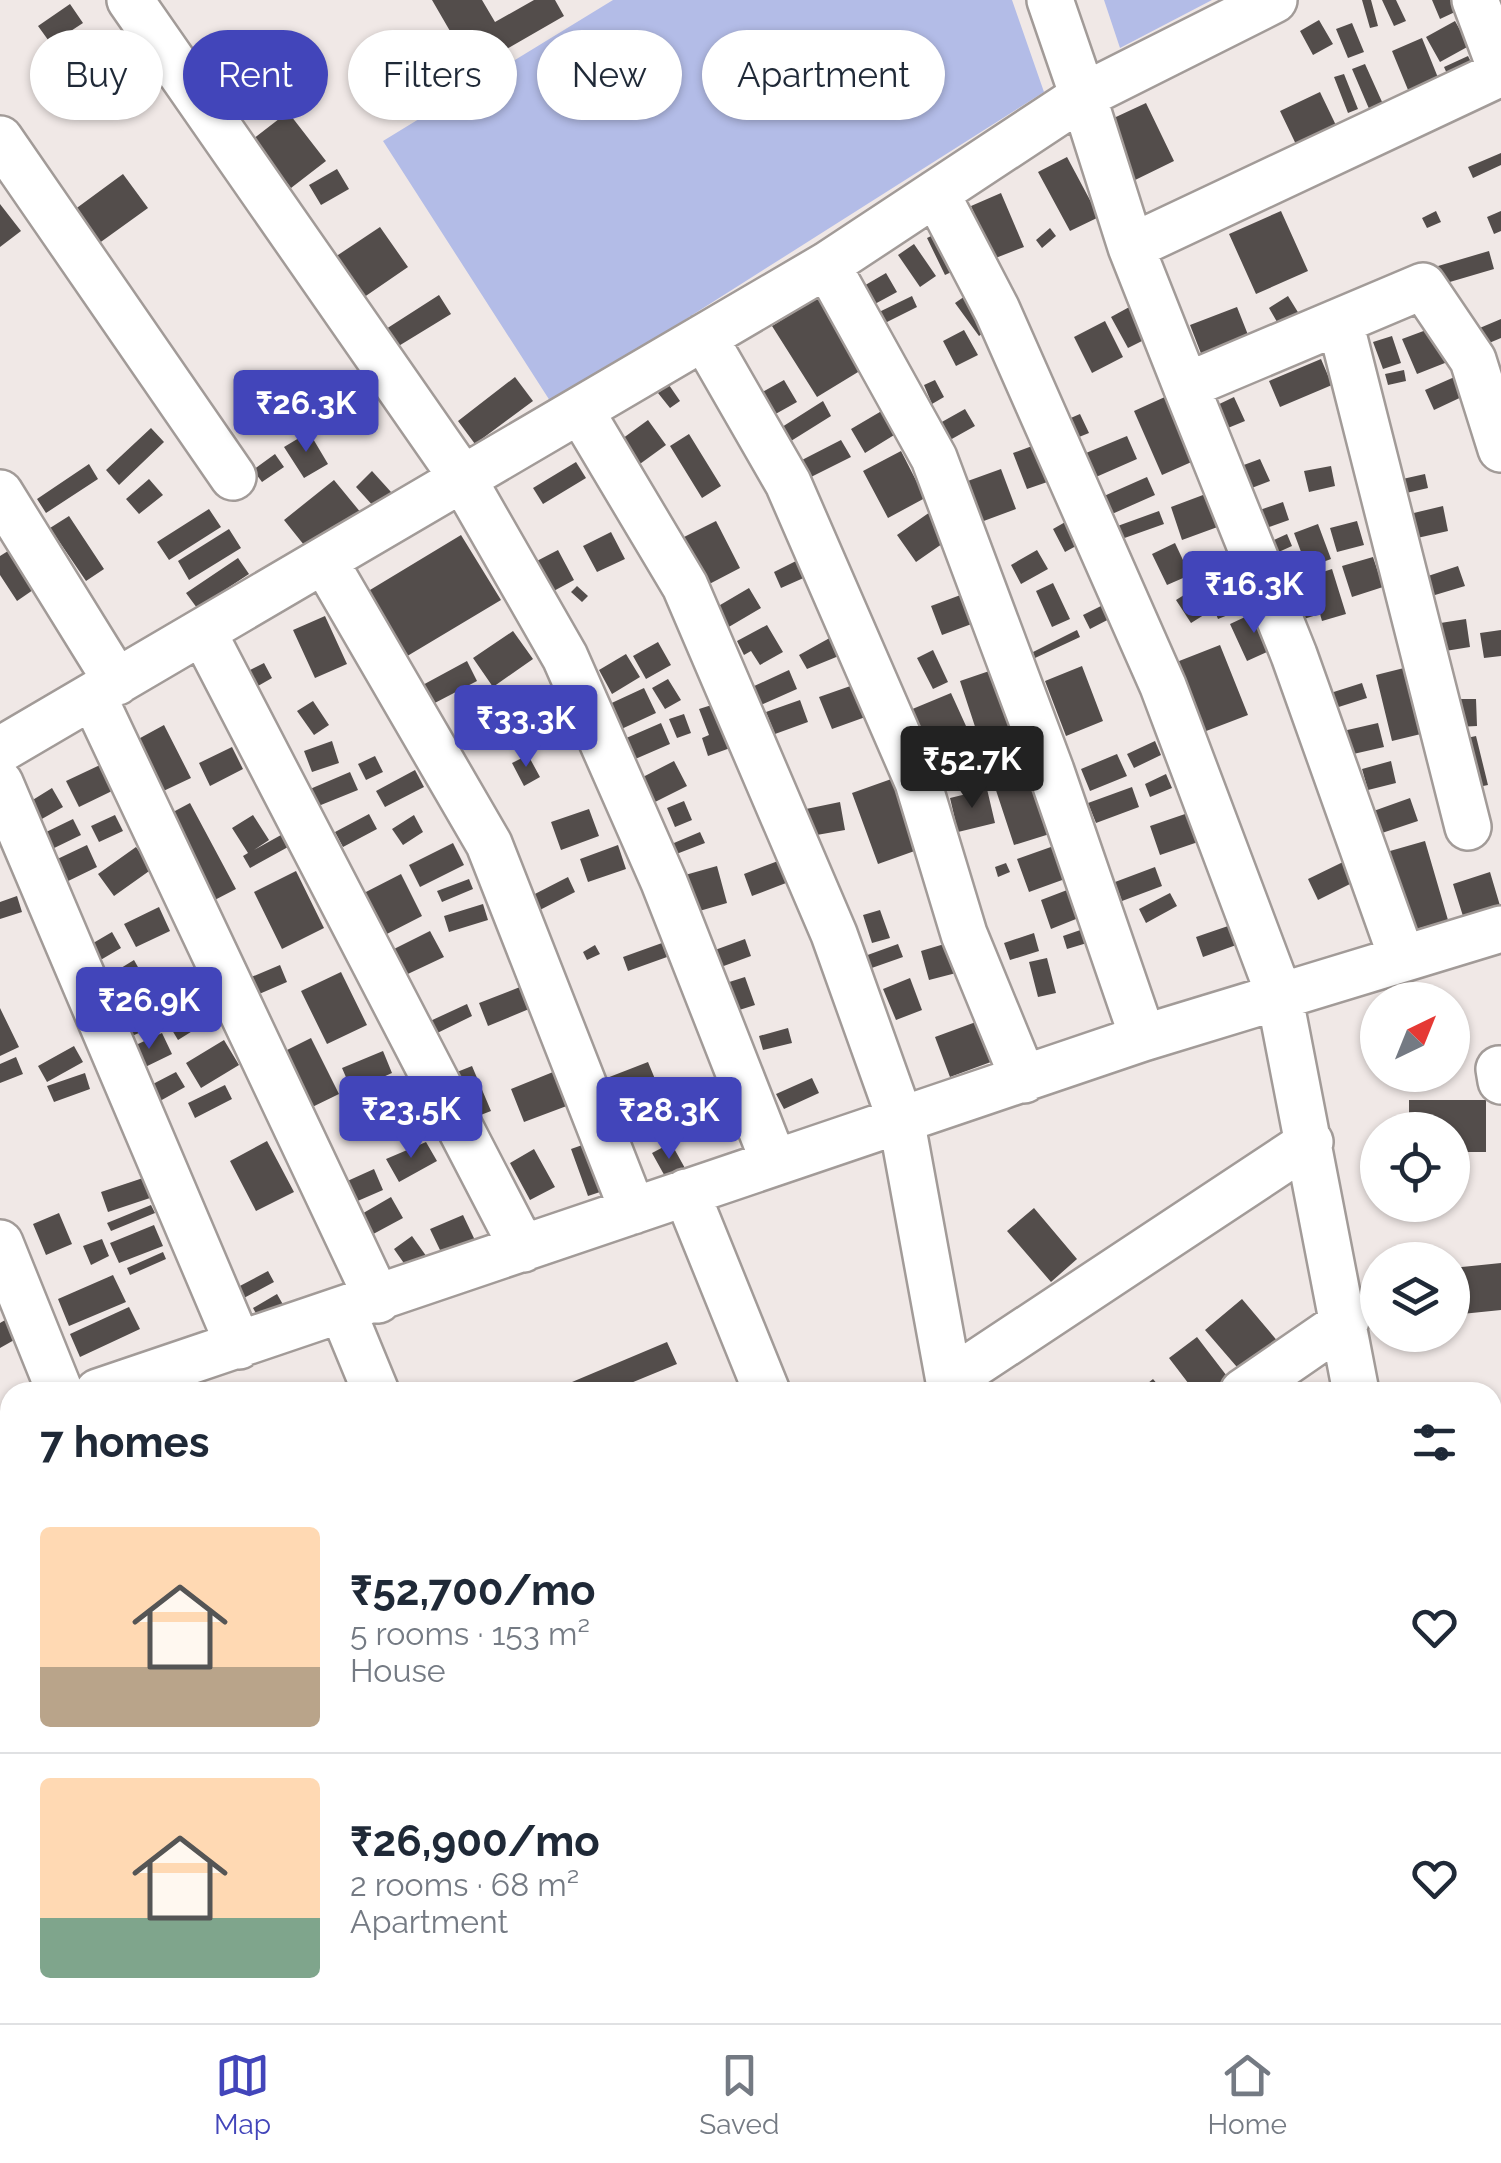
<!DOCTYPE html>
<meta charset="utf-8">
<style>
body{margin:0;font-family:Raleway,sans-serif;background:#f6f6f7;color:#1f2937;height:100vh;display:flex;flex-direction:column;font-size:38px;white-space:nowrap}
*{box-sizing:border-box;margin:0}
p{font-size:32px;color:#747a83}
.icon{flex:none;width:55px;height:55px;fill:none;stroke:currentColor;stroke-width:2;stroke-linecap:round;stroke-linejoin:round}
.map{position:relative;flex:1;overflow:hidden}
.panel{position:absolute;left:0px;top:1382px;width:1502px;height:642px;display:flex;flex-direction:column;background:#fff;border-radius:30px 30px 0 0;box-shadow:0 2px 8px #0004}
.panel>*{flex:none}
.top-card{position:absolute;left:30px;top:30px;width:1000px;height:90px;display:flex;gap:20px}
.needle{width:65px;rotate:43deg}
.tools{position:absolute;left:1360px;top:982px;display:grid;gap:20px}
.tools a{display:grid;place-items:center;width:110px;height:110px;border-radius:50%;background:#fff;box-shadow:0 2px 8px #0004;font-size:50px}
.price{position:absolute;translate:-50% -85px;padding:0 22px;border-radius:10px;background:#4245ba;color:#fff;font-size:32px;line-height:65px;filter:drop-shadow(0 2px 5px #0008)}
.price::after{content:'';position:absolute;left:50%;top:60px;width:30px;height:22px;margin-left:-15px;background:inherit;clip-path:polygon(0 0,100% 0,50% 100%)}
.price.current{background:#222;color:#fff}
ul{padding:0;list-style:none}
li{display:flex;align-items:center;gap:30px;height:250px;padding:0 40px}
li+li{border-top:2px solid #e0e1e3}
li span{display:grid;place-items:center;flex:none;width:280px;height:200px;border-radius:10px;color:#555}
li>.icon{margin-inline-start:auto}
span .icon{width:120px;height:120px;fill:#fffc;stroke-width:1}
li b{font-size:42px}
h2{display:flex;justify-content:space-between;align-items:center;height:120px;padding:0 40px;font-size:42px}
.pill{padding:0 35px;border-radius:45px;background:#fff;box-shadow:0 2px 8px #0004;font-size:35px;line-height:90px}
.pill.current{background:#4245ba;color:#fff}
.dock{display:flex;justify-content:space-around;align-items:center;height:140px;border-top:2px solid #e0e1e3;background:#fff;font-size:28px;color:#747a83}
.dock a{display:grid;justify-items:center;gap:5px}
.dock .current{color:#4245ba}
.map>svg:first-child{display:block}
.green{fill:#b3bce7}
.building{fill:#534d4b}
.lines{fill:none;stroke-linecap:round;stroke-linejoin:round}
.minor-casing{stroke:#a29b98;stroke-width:50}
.minor{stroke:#fff;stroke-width:45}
</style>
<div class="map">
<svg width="1501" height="2023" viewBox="0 0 1501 2023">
<rect width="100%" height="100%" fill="#f0e8e6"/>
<path class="green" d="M613,0h399l32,92 -492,312 -169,-263z
M1104,0h108l-92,48z
M1501,1489v534h-346l-4,-8h341v-520z"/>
<path class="building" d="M432,0h50l13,22 39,-22h21l9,16 -92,53z
M1362,0h9l7,26 -8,2z
M1382,0h14l10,21 -12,5z
M1432,0h18l5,12 -15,7z
M70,4l13,19 -32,21 -13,-18z
M1319,20l14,24 -20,11 -13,-24z
M1455,21l14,25 -29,16 -14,-25z
M1352,23l12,29 -16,6 -12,-29z
M1422,38l21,52 -30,12 -21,-51z
M1468,56l9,18 -25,11 -8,-18z
M1365,64l18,40 -13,7 -18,-42z
M1344,74l14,35 -10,4 -14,-36z
M1320,92l24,50 -40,19 -24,-50z
M1146,103l28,58 -43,21 -28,-59z
M288,112l38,49 -35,27 -38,-49z
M1501,153v12l-28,13 -5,-11z
M1067,157l32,60 -29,14 -32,-59z
M337,169l12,20 -28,16 -12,-20z
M123,174l25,34 -50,36 -24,-34z
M1001,193l23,54 -31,12 -22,-53z
M0,204l21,27 -21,16z
M1281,211l27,60 -52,23 -27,-60z
M1436,211l5,11 -14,6 -5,-10z
M1501,211v20l-7,3 -7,-17z
M380,227l28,40 -51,35 -28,-41z
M1050,228l6,8 -14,12 -6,-8z
M946,229l18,37 -19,9 -18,-37z
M914,244l22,32 -16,11 -22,-32z
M1489,251l5,18 -51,15 -5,-18z
M886,273l11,19 -24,13 -11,-18z
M968,294l23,33 -12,9 -24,-33z
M439,295l12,19 -54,33 -11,-18z
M912,296l5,11 -34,17 -6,-11z
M1288,296l16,26 -20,12 -15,-26z
M819,297l44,72 -46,28 -45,-71z
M1133,305l17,32 -22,11 -17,-31z
M1237,307l17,43 -47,19 -17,-44z
M1501,319v19l-19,8 -7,-16z
M1105,321l18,36 -31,16 -18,-36z
M1437,326l13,35 -33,13 -15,-35z
M964,330l14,25 -22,11 -13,-25z
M1392,336l9,27 -18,6 -10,-27z
M1321,359l11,26 -52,22 -11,-26z
M1404,370l2,11 -18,4 -3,-11z
M1459,375l9,19 -34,16 -9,-20z
M515,377l18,24 -58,43 -17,-23z
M784,380l13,22 -25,14 -13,-22z
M935,380l9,17 -12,7 -8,-19z
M669,385l11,16 -10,7 -12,-15z
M1167,396l29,64 -34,15 -28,-64z
M1234,397l11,24 -22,9 -10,-23z
M823,401l8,15 -40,25 -9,-14z
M885,409l14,23 -34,21 -14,-24z
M965,409l10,17 -25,14 -10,-17z
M1080,414l9,19 -15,6 -8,-19z
M648,420l18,25 -33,24 -18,-25z
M151,428l13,14 -45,43 -13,-15z
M309,432l19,32 -24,14 -20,-31z
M689,434l32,52 -19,12 -32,-52z
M1127,436l10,23 -41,18 -10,-24z
M841,440l10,17 -42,21 -9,-17z
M1043,442l13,37 -29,10 -14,-36z
M901,451l24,47 -37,20 -25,-47z
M275,454l9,13 -22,15 -9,-12z
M1260,459l10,22 -21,8 -8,-23z
M576,462l10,16 -43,26 -10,-16z
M89,464l9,15 -52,34 -9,-14z
M1331,466l4,20 -26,6 -5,-21z
M1001,469l15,40 -35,13 -16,-40z
M372,471l29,32 -17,15 -28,-31z
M1425,474l3,14 -26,6 -4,-14z
M1147,477l8,18 -43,19 -8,-18z
M149,479l14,16 -24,19 -13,-15z
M334,480l32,39 -50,41 -32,-40z
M1211,492l12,33 -41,15 -11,-33z
M1283,502l6,18 -31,11 -7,-18z
M1443,506l5,25 -44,10 -7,-24z
M209,509l12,18 -52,33 -12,-18z
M933,510l19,27 -36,25 -19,-27z
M1159,511l5,13 -48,17 -4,-13z
M69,516l35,53 -18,12 -36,-53z
M1074,517l13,23 -22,12 -12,-23z
M716,521l24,47 -46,24 -24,-48z
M1357,521l7,24 -27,7 -7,-24z
M1318,524l13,35 -24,9 -13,-35z
M229,529l12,19 -52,32 -11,-19z
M611,532l14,27 -28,13 -14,-26z
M1287,534l5,12 -20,9 -5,-12z
M461,535l40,65 -97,58 -39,-65z
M1175,543l15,32 -23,10 -15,-31z
M558,550l16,30 -24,13 -17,-30z
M1037,550l11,19 -27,15 -10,-19z
M8,551l25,39 -16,11 -17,-26v-19z
M1373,557l10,30 -31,10 -10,-31z
M238,558l11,16 -52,34 -11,-15z
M800,559l8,17 -27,12 -7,-16z
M1458,566l7,20 -40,12 -6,-19z
M1332,569l14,45 -24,7 -2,-7 -23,7 -11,-37z
M1053,583l17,36 -18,8 -16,-36z
M577,586l11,10 -6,6 -11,-10z
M749,588l12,20 -34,20 -12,-20z
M974,590l11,29 -43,16 -11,-29z
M1192,590l15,23 -16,10 -15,-23z
M1220,592l8,23 -10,4 -9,-22z
M1111,601l6,14 -27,14 -7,-14z
M1260,610l18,37 -31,14 -17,-37z
M325,616l22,48 -32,14 -22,-48z
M1466,619l4,28 -31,5 -5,-28z
M767,625l16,27 -23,13 -9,-14 -7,4 -7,-14z
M1077,630l3,7 -45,21 -2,-6z
M1501,630v26l-17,2 -4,-25z
M513,631l20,28 -40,28 -20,-29z
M835,635l11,18 -39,16 -8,-14z
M658,642l13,23 -25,14 -13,-23z
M1220,645l28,70 -47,18 -27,-70z
M933,650l15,32 -15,7 -16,-31z
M626,654l14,23 -28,17 -13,-24z
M467,661l10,20 -48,25 -10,-19z
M264,663l8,15 -23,13 -9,-16z
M1082,666l21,55 -37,15 -21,-55z
M1001,667l55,165 -42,13 -54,-164z
M1408,667l17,66 -33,8 -16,-66z
M789,670l8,19 -36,16 -9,-18z
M668,679l13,21 -16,9 -13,-21z
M859,683l12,32 -39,14 -13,-32z
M1362,683l5,15 -41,13 -5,-15z
M644,688l12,25 -41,19 -12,-25z
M951,693l15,33 -42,18 -14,-34z
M481,694l17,28 -13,8 -17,-27z
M1456,699h20l1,27 -20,1z
M800,700l8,22 -33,12 -9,-22z
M313,701l16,24 -15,10 -17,-24z
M548,702l11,26 -37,17 -12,-26z
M718,703l15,44 -25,9 -6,-18 7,-3 -10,-26z
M684,714l7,19 -14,5 -8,-19z
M661,723l9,21 -44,19 -9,-21z
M1378,723l6,24 -35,8 -6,-24z
M164,725l27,53 -34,16 -26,-51z
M1476,736l12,49 -24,5 -11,-49z
M332,741l7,22 -27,9 -8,-21z
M1155,741l6,14 -27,13 -7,-14z
M232,747l11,22 -33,17 -11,-23z
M972,747l11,24 -35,17 -12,-24z
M1117,754l10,22 -37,15 -9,-22z
M528,755l12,22 -16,9 -12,-23z
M375,756l8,16 -17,8 -8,-16z
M674,761l13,25 -34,17 -12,-25z
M1391,761l5,22 -28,7 -6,-21z
M100,765l12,26 -33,16 -13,-26z
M415,770l9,17 -39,20 -9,-16z
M350,772l8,18 -47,19 -8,-17z
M1166,774l6,14 -22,9 -5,-13z
M897,777l26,71 -45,16 -26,-71z
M1132,787l7,20 -43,16 -8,-20z
M52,788l11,19 -30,17 -10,-18z
M987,789l8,34 -37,9 -8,-34z
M1410,798l8,23 -42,14 -8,-22z
M684,801l8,19 -17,7 -8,-19z
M840,802l5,28 -34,6 -5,-27z
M190,803l46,86 -31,16 -45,-86z
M589,809l10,27 -38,14 -10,-28z
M1188,813l10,29 -38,13 -10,-29z
M369,814l8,15 -34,18 -8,-15z
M115,815l8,16 -24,11 -8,-16z
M253,815l16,25 -15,10 27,-15 7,12 -38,21 -7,-12 5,-3 -16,-25z
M414,815l9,17 -20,13 -11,-16z
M73,819l8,16 -33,16 -8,-16z
M700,832l5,11 -39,15 -4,-10z
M1425,841l23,79 -42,12 -23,-79z
M1065,842l11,33 -47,17 -12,-33z
M453,843l11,22 -44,22 -11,-22z
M87,845l10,22 -35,17 -11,-22z
M618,845l8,24 -38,13 -8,-23z
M136,847l16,22 -38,27 -16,-22z
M778,861l8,22 -34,13 -8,-22z
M1343,862l11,20 -36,18 -10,-21z
M1006,863l4,9 -12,5 -3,-10z
M717,866l10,37 -38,11 -11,-37z
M1155,867l7,19 -40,15 -7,-19z
M296,871l28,57 -42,21 -28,-57z
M1490,872l11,37 -34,20 -14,-45z
M401,874l21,42 -39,20 -21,-42z
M568,877l7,15 -41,21 -7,-15z
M469,879l4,10 -31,13 -5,-11z
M1075,887l11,28 -35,14 -10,-29z
M1170,893l7,13 -31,17 -7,-14z
M17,896l5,16 -22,7v-17z
M483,904l5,16 -39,12 -5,-16z
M159,907l11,24 -34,16 -12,-23z
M880,910l10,28 -18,5 -9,-28z
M1231,925l8,19 -36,13 -7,-20z
M1092,926l5,14 -30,9 -4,-13z
M430,931l14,26 -49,23 -13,-25z
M112,932l9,16 -29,17 -9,-16z
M1034,933l5,18 -29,9 -6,-17z
M745,939l6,17 -30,11 -6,-17z
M951,942l9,30 -31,8 -8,-29z
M662,943l5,14 -39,14 -5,-14z
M898,944l5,13 -37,13 -4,-13z
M595,945l5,9 -13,6 -4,-8z
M1047,958l9,35 -18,4 -9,-35z
M134,960l9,16 -25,16 -10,-16z
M280,965l7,17 -42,18 -8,-17z
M341,972l26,53 -40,19 -26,-53z
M745,977l10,28 -22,7 -10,-28z
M910,978l12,32 -26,10 -13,-31z
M520,987l9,22 -41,17 -9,-23z
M144,997l12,29 -34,14 -11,-30z
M467,1004l5,12 -51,25 -6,-13z
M202,1005l8,15 -32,20 -9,-15z
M0,1008l19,39 -19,9z
M984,1019l15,40 -49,18 -15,-40z
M788,1028l4,15 -29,7 -4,-14z
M162,1033l10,21 -35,17 -10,-22z
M311,1038l28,56 -37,18 -27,-56z
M224,1040l15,25 -38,23 -15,-25z
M74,1046l9,16 -36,20 -9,-16z
M383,1051l9,22 -40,18 -10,-23z
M16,1057l7,17 -23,9v-19z
M648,1062l7,17 -49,20 -7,-18z
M472,1066l19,45 -26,10 -18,-45z
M558,1070l14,34 -48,18 -13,-33z
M176,1072l9,15 -25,14 -9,-16z
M85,1073l5,16 -36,13 -7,-16z
M812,1078l7,15 -35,16 -8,-15z
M708,1084l15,29 -39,19 -14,-30z
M225,1085l7,14 -37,19 -7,-15z
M374,1089l12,21 -28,15 -13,-21z
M1409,1100h77v52h-34v-22h-43z
M267,1141l27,51 -38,19 -26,-50z
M426,1142l11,19 -38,21 -13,-23z
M588,1143l18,47 -18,6 -17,-47z
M671,1143l15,27 -19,10 -15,-27z
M534,1149l21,38 -25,13 -20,-37z
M374,1169l9,21 -30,13 -10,-20z
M143,1178l7,20 -42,14 -7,-20z
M391,1197l12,21 -39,21 -11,-20z
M151,1205l4,8 -44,18 -4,-8z
M1034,1208l43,51 -26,23 -44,-51z
M59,1213l13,31 -26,11 -13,-31z
M463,1215l19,40 -32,16 -20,-42z
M154,1225l9,21 -44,17 -9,-20z
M412,1236l22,31 -19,12 -21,-30z
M102,1239l7,17 -18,9 -8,-19z
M163,1252l3,7 -36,16 -3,-7z
M1501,1263v47l-49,5v-47z
M268,1271l6,11 -32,17 -6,-11z
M113,1275l13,27 -57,24 -11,-27z
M277,1294l8,14 -25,13 -7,-13z
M1242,1299l43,51 -36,31 -44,-51z
M129,1307l11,22 -60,28 -10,-23z
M12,1316l11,19 -23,13v-25z
M1197,1337l36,47 -11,8h-27l-26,-34z
M667,1342l10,22 -68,28h-33l-4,-10z
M1153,1379l11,13h-27z
M0,1495l10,9v20l-10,10z
M10,1539v22l-5,5 -5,-19z
M8,1858l2,23 -10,5v-24z
M68,2015h40l3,8h-49l-2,-4z
M195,2015h19l7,8h-19z
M456,2015h21l3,8h-21z
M489,2015h36l6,8h-36z"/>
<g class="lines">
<g class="minor-casing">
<path id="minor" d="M130,0l333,479 102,178 99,225 110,280
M1475,0l26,70
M1501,73l-370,174 55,139 237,-100 50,74 28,89
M0,139l233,338
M936,193l61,117 166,376 116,308 77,398
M1131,247l-48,-151 191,-96
M827,265l107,193 117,313 92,267
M1340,322l128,505
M704,337l84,146 130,299 46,152 60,146
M1186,386l108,269 108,303
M580,410l105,176 149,348 68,190 47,257
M0,493l117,189
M324,560l165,284 144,367
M203,632l320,617
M93,696l285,604
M0,750l827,-485 256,-169 -33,-96
M0,783l239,563
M1499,1069l2,12
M686,1192l81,200
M0,1243l60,149
M343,1312l33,80
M98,1392l1045,-354 358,-109
M956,1392l-7,-11 361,-239
M1243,1392l103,-71
M0,1441l10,-5
M1492,1466l9,-6
M1492,1566l9,-6
M0,1721l10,20
M149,2015l4,8
M370,2015l5,8
M581,2015l4,8
M301,2023l13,-8
M701,2023l11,-8
M878,2023l10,-8"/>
</g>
<use href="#minor" class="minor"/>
</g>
</svg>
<div class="tools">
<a><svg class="needle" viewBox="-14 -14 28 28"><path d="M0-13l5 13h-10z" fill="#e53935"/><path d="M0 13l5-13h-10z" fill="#747a83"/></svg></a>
<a><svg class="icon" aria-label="locate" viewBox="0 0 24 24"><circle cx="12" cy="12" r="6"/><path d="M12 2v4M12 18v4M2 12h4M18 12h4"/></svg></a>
<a><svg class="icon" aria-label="layers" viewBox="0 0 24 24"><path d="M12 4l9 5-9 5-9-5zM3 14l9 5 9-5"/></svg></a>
</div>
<b class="price" style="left:306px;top:455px">₹26.3K</b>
<b class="price" style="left:1254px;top:636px">₹16.3K</b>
<b class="price" style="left:526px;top:770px">₹33.3K</b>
<b class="price current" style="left:972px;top:811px">₹52.7K</b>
<b class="price" style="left:149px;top:1052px">₹26.9K</b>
<b class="price" style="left:411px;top:1161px">₹23.5K</b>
<b class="price" style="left:669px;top:1162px">₹28.3K</b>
<div class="top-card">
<a class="pill">Buy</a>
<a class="pill current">Rent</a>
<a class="pill">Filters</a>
<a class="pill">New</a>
<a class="pill">Apartment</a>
</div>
<section class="panel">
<h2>7 homes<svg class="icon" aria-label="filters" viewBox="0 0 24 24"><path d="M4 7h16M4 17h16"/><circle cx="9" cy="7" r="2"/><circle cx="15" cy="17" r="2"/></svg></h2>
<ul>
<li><span style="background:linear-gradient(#ffd9b3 70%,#b9a48a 0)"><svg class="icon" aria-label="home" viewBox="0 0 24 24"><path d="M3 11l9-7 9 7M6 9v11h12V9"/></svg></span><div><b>₹52,700/mo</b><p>5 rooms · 153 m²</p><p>House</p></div><svg class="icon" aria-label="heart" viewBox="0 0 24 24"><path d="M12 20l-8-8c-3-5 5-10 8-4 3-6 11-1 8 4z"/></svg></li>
<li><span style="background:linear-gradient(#ffd9b3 70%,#7fa58c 0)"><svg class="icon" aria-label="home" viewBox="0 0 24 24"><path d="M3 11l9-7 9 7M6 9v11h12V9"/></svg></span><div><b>₹26,900/mo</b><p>2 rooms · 68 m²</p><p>Apartment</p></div><svg class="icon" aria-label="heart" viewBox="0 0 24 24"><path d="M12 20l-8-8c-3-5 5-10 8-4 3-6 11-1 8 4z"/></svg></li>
</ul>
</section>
</div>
<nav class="dock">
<a class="current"><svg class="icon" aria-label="map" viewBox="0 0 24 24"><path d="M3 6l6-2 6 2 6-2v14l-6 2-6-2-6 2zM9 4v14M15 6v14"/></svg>Map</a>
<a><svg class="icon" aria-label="saved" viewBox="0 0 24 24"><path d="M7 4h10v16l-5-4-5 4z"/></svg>Saved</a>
<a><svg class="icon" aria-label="home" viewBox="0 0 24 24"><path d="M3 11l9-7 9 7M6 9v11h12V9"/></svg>Home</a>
</nav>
